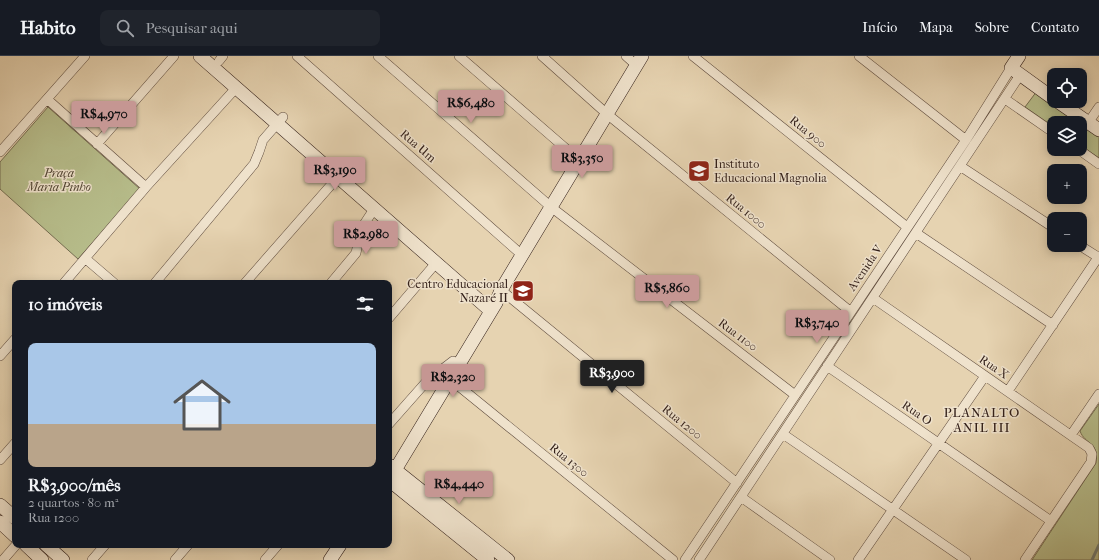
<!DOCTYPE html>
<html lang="pt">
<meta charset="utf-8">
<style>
body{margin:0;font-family:"IM FELL French Canon",serif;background:#20242c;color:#f1f3f6;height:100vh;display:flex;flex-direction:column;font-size:15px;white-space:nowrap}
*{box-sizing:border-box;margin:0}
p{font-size:13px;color:#9ea1a6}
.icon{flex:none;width:22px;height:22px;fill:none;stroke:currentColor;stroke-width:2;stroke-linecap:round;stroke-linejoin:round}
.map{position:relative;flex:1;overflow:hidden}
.side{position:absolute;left:12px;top:224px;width:380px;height:268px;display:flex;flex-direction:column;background:#171b24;border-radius:8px;box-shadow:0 2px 10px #0003}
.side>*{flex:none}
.buttons{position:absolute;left:1047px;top:12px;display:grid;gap:8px}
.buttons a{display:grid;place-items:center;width:40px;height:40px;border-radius:8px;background:#171b24;box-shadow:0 2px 10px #0003;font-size:20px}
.price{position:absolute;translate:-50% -34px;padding:0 9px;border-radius:4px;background:#c59692;color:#111;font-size:13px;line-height:26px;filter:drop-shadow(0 1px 2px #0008)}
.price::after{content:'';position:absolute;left:50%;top:24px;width:12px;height:9px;margin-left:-6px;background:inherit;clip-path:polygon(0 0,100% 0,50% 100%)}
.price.current{background:#222;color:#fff}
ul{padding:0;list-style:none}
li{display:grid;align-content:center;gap:8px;height:212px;padding:0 16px}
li+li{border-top:1px solid #363941}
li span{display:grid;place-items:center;height:124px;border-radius:8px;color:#555}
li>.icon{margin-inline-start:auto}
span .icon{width:72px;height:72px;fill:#fffc;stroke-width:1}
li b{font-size:17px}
h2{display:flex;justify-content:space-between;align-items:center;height:48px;padding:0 16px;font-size:17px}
header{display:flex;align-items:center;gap:24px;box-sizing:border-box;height:56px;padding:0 20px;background:#171b24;border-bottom:1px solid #363941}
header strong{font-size:19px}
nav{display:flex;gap:22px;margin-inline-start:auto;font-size:14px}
.search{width:280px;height:36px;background:#20242c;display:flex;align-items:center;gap:10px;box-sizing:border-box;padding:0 14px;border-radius:8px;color:#9ea1a6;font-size:15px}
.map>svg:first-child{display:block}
.green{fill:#b6bc8a;stroke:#746d51}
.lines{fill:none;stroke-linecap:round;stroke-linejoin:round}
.stream{stroke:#6e7a73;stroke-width:3}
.street-casing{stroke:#5e4b3e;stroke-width:10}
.secondary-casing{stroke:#311e18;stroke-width:14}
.street{stroke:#efe2cc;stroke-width:9}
.secondary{stroke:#efe2cc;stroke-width:13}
.labels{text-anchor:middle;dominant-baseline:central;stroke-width:3;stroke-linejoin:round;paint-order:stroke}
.street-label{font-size:12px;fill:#311e18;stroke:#efe2cc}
.poi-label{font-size:12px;fill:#311e18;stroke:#efe2cc;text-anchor:start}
.park-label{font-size:12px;font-style:italic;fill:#524634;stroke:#efe2cc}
.neighbourhood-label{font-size:13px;letter-spacing:1px;fill:#311e18;stroke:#efe2cc}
</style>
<header>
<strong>Habito</strong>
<div class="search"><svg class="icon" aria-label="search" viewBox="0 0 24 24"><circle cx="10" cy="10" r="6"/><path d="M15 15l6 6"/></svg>Pesquisar aqui</div>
<nav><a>Início</a><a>Mapa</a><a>Sobre</a><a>Contato</a></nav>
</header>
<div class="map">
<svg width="1099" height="504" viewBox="0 0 1099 504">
<rect width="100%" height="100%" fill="#e6d3b1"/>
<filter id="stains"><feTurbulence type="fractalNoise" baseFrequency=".005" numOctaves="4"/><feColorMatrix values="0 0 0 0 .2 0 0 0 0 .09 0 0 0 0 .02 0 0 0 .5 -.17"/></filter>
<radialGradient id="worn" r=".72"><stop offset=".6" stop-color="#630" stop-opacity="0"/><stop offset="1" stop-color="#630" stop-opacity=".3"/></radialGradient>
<path class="green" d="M1037,35l62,43v24l-19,-13v-22h-26v4l-29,-20z
M48,51l92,82 -62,70 -78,-70v-27z
M1099,348v156h-67l64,-97c3,-22 -11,-18 -16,-32z"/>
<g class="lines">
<path class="stream" d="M1092,504l7,-15"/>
<g class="street-casing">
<path id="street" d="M297,0l225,199
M378,0l173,151 244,188
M459,0l120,104
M542,0l65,58 244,198
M626,0l10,9
M693,0l214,171
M859,0l107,84
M219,5l4,-5
M47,43l99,88
M1005,43l49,34
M1088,67l11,-16
M97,88l77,-88
M1078,93l21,15
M0,96l85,-96
M960,110l94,62
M916,177l137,92
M1079,189l19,12
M86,203l28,24
M64,227l82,-96 90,-99
M155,227l99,-119 5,-12 4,-12 20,-23
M245,227l93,-106
M331,227l25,-30 5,-24 13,-20
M501,234l236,193
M873,242l216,150 3,6 -1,8 -66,98
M389,262l47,-55
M0,300l15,-17
M827,310l224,155
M450,323l223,181
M1008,335l91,-135
M389,368l38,-43 26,-20 6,3
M783,378l183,126
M1071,379l28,-41
M0,404l15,-17
M741,441l89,63
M3,504l13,-15
M92,504l13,-15
M175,504l13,-15
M265,504l13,-15
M685,504l281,-420 45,-72
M699,504l321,-485
M858,504l127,-184"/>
</g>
<g class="secondary-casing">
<path id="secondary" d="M200,0l291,255
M1019,0l-8,12 43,31
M1057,45l42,29
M389,409l119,95
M389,424l107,-177 5,-13 141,-234
M389,424l99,80
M0,449l15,13
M0,466l15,14
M26,489l16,15
M46,489l17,15
M330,504l10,-15"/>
</g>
<use href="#street" class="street"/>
<use href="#secondary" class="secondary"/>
</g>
<defs>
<g id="school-square" transform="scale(1.15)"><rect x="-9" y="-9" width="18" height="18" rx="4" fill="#8f2418" stroke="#efe2cc"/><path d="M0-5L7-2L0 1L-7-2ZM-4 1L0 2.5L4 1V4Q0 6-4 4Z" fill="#fff"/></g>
</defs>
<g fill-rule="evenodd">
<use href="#school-square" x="699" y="115"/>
<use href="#school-square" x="523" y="235"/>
</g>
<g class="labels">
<g class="street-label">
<text transform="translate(808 76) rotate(39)">Rua 900</text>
<text transform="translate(418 90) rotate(41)">Rua Um</text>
<text transform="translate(746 155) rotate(39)">Rua 1000</text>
<text transform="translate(865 212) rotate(-56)">Avenida V</text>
<text transform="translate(738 279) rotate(37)">Rua 1100</text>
<text transform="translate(994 311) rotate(34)">Rua X</text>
<text transform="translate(917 357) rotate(34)">Rua O</text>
<text transform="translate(682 366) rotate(39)">Rua 1200</text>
<text transform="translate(569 404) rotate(39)">Rua 1300</text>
</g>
<g class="poi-label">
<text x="714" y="108">Instituto<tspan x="714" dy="14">Educacional Magnolia</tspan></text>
<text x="508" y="228" text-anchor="end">Centro Educacional<tspan x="508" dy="14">Nazaré II</tspan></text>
</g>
<g class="park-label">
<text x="59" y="117">Praça<tspan x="59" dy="14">Maria Pinho</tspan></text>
</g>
<g class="neighbourhood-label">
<text x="982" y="356">PLANALTO<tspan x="982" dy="15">ANIL III</tspan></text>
</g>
</g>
<rect width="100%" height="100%" filter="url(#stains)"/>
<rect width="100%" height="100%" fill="url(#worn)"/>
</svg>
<div class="buttons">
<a><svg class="icon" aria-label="locate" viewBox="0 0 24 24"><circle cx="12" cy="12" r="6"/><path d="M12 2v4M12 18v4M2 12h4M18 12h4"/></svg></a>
<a><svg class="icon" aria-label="layers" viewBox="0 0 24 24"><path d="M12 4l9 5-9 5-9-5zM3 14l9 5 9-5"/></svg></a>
<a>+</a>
<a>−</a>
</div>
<b class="price" style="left:471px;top:68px">R$6,480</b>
<b class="price" style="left:104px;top:79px">R$4,970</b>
<b class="price" style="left:582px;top:123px">R$3,350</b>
<b class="price" style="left:335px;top:135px">R$3,190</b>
<b class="price" style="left:366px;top:199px">R$2,980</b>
<b class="price" style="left:667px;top:253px">R$5,860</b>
<b class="price" style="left:817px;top:288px">R$3,740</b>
<b class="price current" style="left:612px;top:338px">R$3,900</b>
<b class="price" style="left:453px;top:342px">R$2,320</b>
<b class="price" style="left:459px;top:449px">R$4,440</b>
<section class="side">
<h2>10 imóveis<svg class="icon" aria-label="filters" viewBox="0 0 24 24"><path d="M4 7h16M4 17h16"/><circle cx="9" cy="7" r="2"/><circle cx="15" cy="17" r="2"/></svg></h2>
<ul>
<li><span style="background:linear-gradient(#a9c7e8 65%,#b9a48a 0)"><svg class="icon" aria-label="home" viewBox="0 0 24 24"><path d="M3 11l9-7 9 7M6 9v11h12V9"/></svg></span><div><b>R$3,900/mês</b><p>2 quartos · 80 m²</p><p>Rua 1200</p></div></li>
</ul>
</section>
</div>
